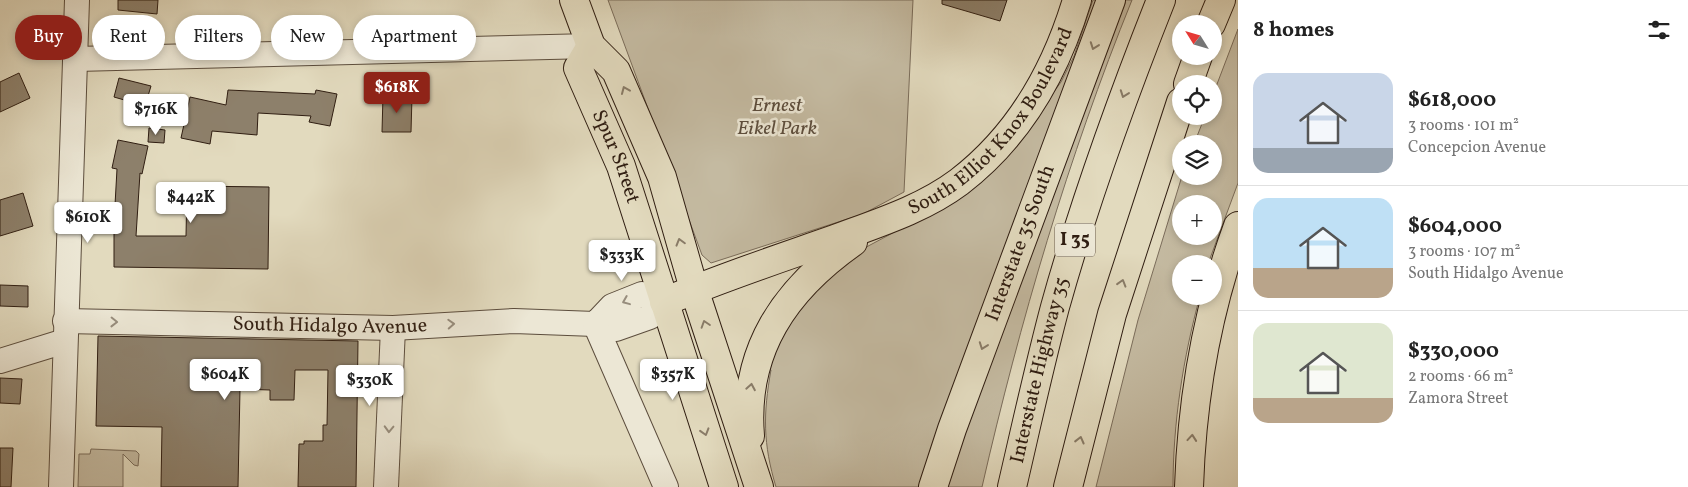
<!DOCTYPE html>
<meta charset="utf-8">
<style>
body{margin:0;font-family:Vollkorn,serif;background:#f6f6f6;color:#222;height:100vh;display:flex;flex-direction:column;font-size:19px;white-space:nowrap}
*{box-sizing:border-box;margin:0}
p{font-size:16px;color:#767676}
.icon{flex:none;width:28px;height:28px;fill:none;stroke:currentColor;stroke-width:2;stroke-linecap:round;stroke-linejoin:round}
.map{position:relative;flex:1;overflow:hidden}
.details{display:flex;flex-direction:column;background:#fff;width:450px}
.details>*{flex:none}
.hud{position:absolute;left:15px;top:15px;width:475px;height:45px;display:flex;gap:10px}
.needle{width:32px;rotate:307deg}
.fabs{position:absolute;left:1172px;top:15px;display:grid;gap:10px}
.fabs a{display:grid;place-items:center;width:50px;height:50px;border-radius:50%;background:#fff;box-shadow:0 2px 8px #0003;font-size:25px}
.price{position:absolute;translate:-50% -42px;padding:0 11px;border-radius:5px;background:#fff;color:#222;font-size:16px;line-height:32px;filter:drop-shadow(0 1px 2px #0008)}
.price::after{content:'';position:absolute;left:50%;top:30px;width:15px;height:11px;margin-left:-8px;background:inherit;clip-path:polygon(0 0,100% 0,50% 100%)}
.price.selected{background:#8f2418;color:#fff}
ul{padding:0;list-style:none}
li{display:flex;align-items:center;gap:15px;height:125px;padding:0 15px}
li+li{border-top:1px solid #e0e0e0}
li span{display:grid;place-items:center;flex:none;width:140px;height:100px;border-radius:15px;color:#555}
li>.icon{margin-inline-start:auto}
span .icon{width:60px;height:60px;fill:#fffc;stroke-width:1}
li b{font-size:21px}
h2{display:flex;justify-content:space-between;align-items:center;height:60px;padding:0 15px;font-size:21px}
.pill{padding:0 18px;border-radius:22px;background:#fff;box-shadow:0 2px 8px #0003;font-size:18px;line-height:45px}
.pill.selected{background:#8f2418;color:#fff}
main{display:flex;flex:1;min-height:0}
.map>svg:first-child{display:block}
.green{fill:#c4baa1;stroke:#7a6c5a;fill-rule:evenodd}
.building{fill:#8d806b;stroke:#301e12}
.lines{fill:none;stroke-linecap:round;stroke-linejoin:round}
.minor-casing{stroke:#5c4d3d;stroke-width:26}
.major-casing{stroke:#301e12;stroke-width:30}
.highway-casing{stroke:#301e12;stroke-width:30}
.minor{stroke:#ece7d5;stroke-width:24}
.major{stroke:#e2dabe;stroke-width:28}
.highway{stroke:#e2dabe;stroke-width:28}
.oneway{stroke:#897c68}
.oneway2{stroke:#978d7d}
.labels{text-anchor:middle;dominant-baseline:central;stroke-width:5;stroke-linejoin:round;paint-order:stroke}
.shield{fill:#ece7d5;stroke:#685a4c;stroke-width:1}
.shield-label{font-size:19px;font-weight:bold;fill:#301e12}
.park-label{font-size:20px;font-style:italic;fill:#5c4d3d;stroke:#ece7d5}
.street-label{font-size:20px;fill:#301e12;stroke:#ece7d5}
</style>
<main>
<div class="map">
<svg width="1238" height="487" viewBox="0 0 1238 487">
<rect width="100%" height="100%" fill="#e2dabe"/>
<filter id="stains"><feTurbulence type="fractalNoise" baseFrequency=".004" numOctaves="4"/><feColorMatrix values="0 0 0 0 .2 0 0 0 0 .09 0 0 0 0 .02 0 0 0 .5 -.17"/></filter>
<radialGradient id="worn" r=".72"><stop offset=".6" stop-color="#630" stop-opacity="0"/><stop offset="1" stop-color="#630" stop-opacity=".3"/></radialGradient>
<path class="green" d="M608,0h305l-9,192 -41,22 -152,49 -9,-8z
M1093,0h5l-179,487h-143c-13,-43 -13,-73 -5,-117l-5,-2 18,-43 58,-65 90,-48 84,-68 45,-62 13,-26z
M1121,0h11c-64,158 -112,321 -150,487h-35l8,-34z
M1238,29v154l-30,81h-27v32h19c-17,62 -27,127 -27,191h-77l42,-167 44,-144h32v-32h-20l11,-28h9v-24zM1181,204h33v32h-33z
M91,449l45,2 3,3 -1,12 -4,-1 -11,-11v33h-45l1,-33h11z"/>
<path class="building" d="M118,0h40l-1,14 -39,-4z
M942,0h65l-7,21 -58,-17z
M19,73l11,25 -30,14v-30z
M119,78l32,8 -6,20 -31,-9z
M228,90l87,4 1,-4 21,4 -7,32 -21,-4 2,-6 -53,-3 -1,22 -45,-4 -2,13 -29,-6 9,-41 36,8z
M383,95l29,1 -1,36h-29z
M149,128l16,2 -1,13 -16,-1z
M118,140l30,6 -6,28 -2,-1 -4,63h50l1,-50 82,1 -1,82 -154,-2v-44l3,-54 -5,-1z
M23,193l10,33 -33,10v-36z
M0,285l28,1v21l-28,-1z
M98,336l260,5 -2,146h-58l1,-43h5v-3h19v-16h4l1,-55h-33l-1,30h-24v-10l-30,-1 -2,98h-77l1,-60 -66,-1z
M0,378l22,1 -2,25 -20,-1z
M0,448h13l-2,39h-11z"/>
<g class="lines">
<g class="minor-casing">
<g id="minor">
<path d="M76,59l515,-13"/>
<path id="s1" d="M65,321l328,7 121,-7 81,3 21,5 34,-12 14,-15 -22,-8 -30,12 -17,18"/>
<path d="M595,324l71,163"/>
<path d="M0,361l65,-20"/>
<path d="M61,487l16,-487"/>
<path d="M386,487l7,-159"/>
</g>
</g>
<g class="major-casing">
<g id="major">
<path d="M574,0l17,46 25,25 46,106 32,112 65,198"/>
<path id="s2" d="M591,46l-13,22 43,98 103,321"/>
<path id="s3" d="M664,302c56,-24 114,-43 171,-63 43,-16 88,-30 124,-57 60,-46 97,-112 118,-182"/>
<path d="M750,436c-7,-86 35,-146 103,-194"/>
<path id="s4" d="M933,487l19,-58 159,-429"/>
<path d="M1189,487c3,-89 18,-177 49,-261"/>
</g>
</g>
<g class="highway-casing">
<g id="highway">
<path d="M1211,24l10,-24"/>
<path d="M1188,84l10,-28"/>
<path id="s5" d="M1012,487c14,-60 27,-120 43,-180 29,-104 66,-206 106,-307"/>
<path d="M1068,487l44,-173 69,-212"/>
</g>
</g>
<use href="#minor" class="minor"/>
<use href="#major" class="major"/>
<use href="#highway" class="highway"/>
</g>
<defs><path id="oneway-chevron" d="M-2-3.5L2.5 0L-2 3.5" fill="none" stroke-width="1.6" stroke-linecap="round" stroke-linejoin="round" transform="scale(1.25)"/></defs>
<g class="oneway">
<use href="#oneway-chevron" transform="translate(1094 46) rotate(110)"/>
<use href="#oneway-chevron" transform="translate(625 90) rotate(-113)"/>
<use href="#oneway-chevron" transform="translate(1124 94) rotate(110)"/>
<use href="#oneway-chevron" transform="translate(680 242) rotate(-106)"/>
<use href="#oneway-chevron" transform="translate(1122 283) rotate(-73)"/>
<use href="#oneway-chevron" transform="translate(705 324) rotate(-108)"/>
<use href="#oneway-chevron" transform="translate(983 346) rotate(110)"/>
<use href="#oneway-chevron" transform="translate(751 387) rotate(-80)"/>
<use href="#oneway-chevron" transform="translate(705 432) rotate(73)"/>
<use href="#oneway-chevron" transform="translate(1192 438) rotate(-85)"/>
<use href="#oneway-chevron" transform="translate(1080 440) rotate(-76)"/>
</g>
<g class="oneway2">
<use href="#oneway-chevron" transform="translate(626 301) rotate(158)"/>
<use href="#oneway-chevron" transform="translate(114 322) rotate(1)"/>
<use href="#oneway-chevron" transform="translate(451 324) rotate(-3)"/>
<use href="#oneway-chevron" transform="translate(389 429) rotate(92)"/>
</g>
<g class="labels">
<rect class="shield" x="1055" y="223.5" width="40" height="33" rx="4"/>
<g class="shield-label">
<text x="1075" y="240">I 35</text>
</g>
<g class="park-label">
<text x="777" y="106">Ernest<tspan x="777" dy="23">Eikel Park</tspan></text>
</g>
<g class="street-label">
<text stroke="none"><textPath href="#s3" startOffset="386">South Elliot Knox Boulevard</textPath></text>
<text stroke="none"><textPath href="#s2" startOffset="122">Spur Street</textPath></text>
<text stroke="none"><textPath href="#s4" startOffset="259">Interstate 35 South</textPath></text>
<text stroke="none"><textPath href="#s1" startOffset="265">South Hidalgo Avenue</textPath></text>
<text stroke="none"><textPath href="#s5" startOffset="120">Interstate Highway 35</textPath></text>
</g>
</g>
<rect width="100%" height="100%" filter="url(#stains)"/>
<rect width="100%" height="100%" fill="url(#worn)"/>
</svg>
<div class="fabs">
<a><svg class="needle" viewBox="-14 -14 28 28"><path d="M0-13l5 13h-10z" fill="#e53935"/><path d="M0 13l5-13h-10z" fill="#767676"/></svg></a>
<a><svg class="icon" aria-label="locate" viewBox="0 0 24 24"><circle cx="12" cy="12" r="6"/><path d="M12 2v4M12 18v4M2 12h4M18 12h4"/></svg></a>
<a><svg class="icon" aria-label="layers" viewBox="0 0 24 24"><path d="M12 4l9 5-9 5-9-5zM3 14l9 5 9-5"/></svg></a>
<a>+</a>
<a>−</a>
</div>
<b class="price selected" style="left:397px;top:114px">$618K</b>
<b class="price" style="left:156px;top:136px">$716K</b>
<b class="price" style="left:191px;top:224px">$442K</b>
<b class="price" style="left:88px;top:244px">$610K</b>
<b class="price" style="left:622px;top:282px">$333K</b>
<b class="price" style="left:225px;top:401px">$604K</b>
<b class="price" style="left:673px;top:401px">$357K</b>
<b class="price" style="left:370px;top:407px">$330K</b>
<div class="hud">
<a class="pill selected">Buy</a>
<a class="pill">Rent</a>
<a class="pill">Filters</a>
<a class="pill">New</a>
<a class="pill">Apartment</a>
</div>
</div>
<section class="details">
<h2>8 homes<svg class="icon" aria-label="filters" viewBox="0 0 24 24"><path d="M4 7h16M4 17h16"/><circle cx="9" cy="7" r="2"/><circle cx="15" cy="17" r="2"/></svg></h2>
<ul>
<li><span style="background:linear-gradient(#c9d6e8 75%,#9aa5b1 0)"><svg class="icon" aria-label="home" viewBox="0 0 24 24"><path d="M3 11l9-7 9 7M6 9v11h12V9"/></svg></span><div><b>$618,000</b><p>3 rooms · 101 m²</p><p>Concepcion Avenue</p></div></li>
<li><span style="background:linear-gradient(#bfe0f5 70%,#b9a48a 0)"><svg class="icon" aria-label="home" viewBox="0 0 24 24"><path d="M3 11l9-7 9 7M6 9v11h12V9"/></svg></span><div><b>$604,000</b><p>3 rooms · 107 m²</p><p>South Hidalgo Avenue</p></div></li>
<li><span style="background:linear-gradient(#dfe7d0 75%,#b9a48a 0)"><svg class="icon" aria-label="home" viewBox="0 0 24 24"><path d="M3 11l9-7 9 7M6 9v11h12V9"/></svg></span><div><b>$330,000</b><p>2 rooms · 66 m²</p><p>Zamora Street</p></div></li>
</ul>
</section>
</main>
